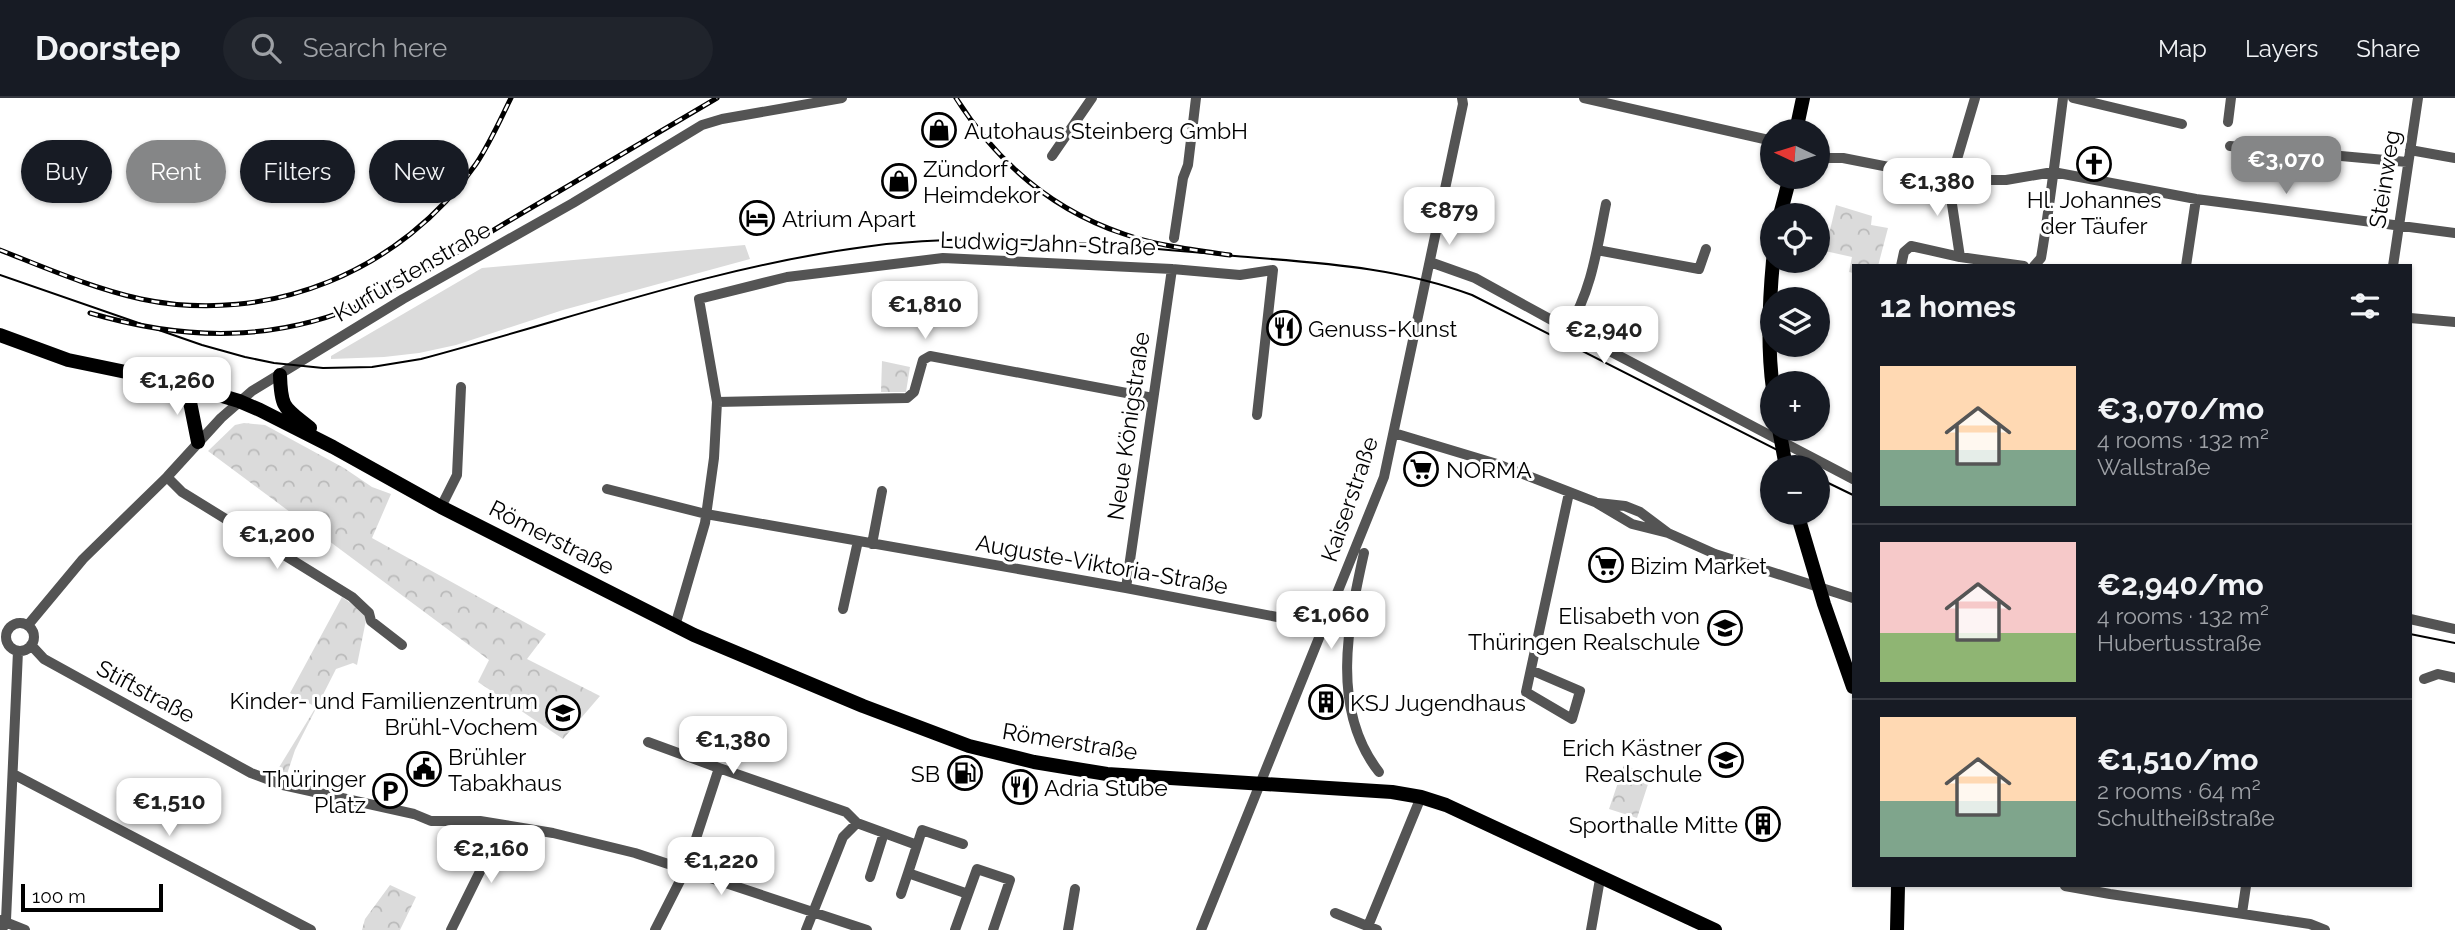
<!DOCTYPE html>
<meta charset="utf-8">
<style>
body{margin:0;font-family:Raleway,sans-serif;background:#20242c;color:#f1f3f6;height:100vh;display:flex;flex-direction:column;font-size:26px;white-space:nowrap}
*{box-sizing:border-box;margin:0}
p{font-size:23px;color:#9ea1a6}
.icon{flex:none;width:38px;height:38px;fill:none;stroke:currentColor;stroke-width:2;stroke-linecap:round;stroke-linejoin:round}
.map{position:relative;flex:1;overflow:hidden}
.panel{position:absolute;left:1852px;top:166px;width:560px;height:623px;display:flex;flex-direction:column;background:#171b24;border-radius:0px;box-shadow:0 2px 5px #0004}
.panel>*{flex:none}
.hud{position:absolute;left:21px;top:42px;width:665px;height:63px;display:flex;gap:14px}
.needle{width:46px;rotate:274deg}
.buttons{position:absolute;left:1760px;top:21px;display:grid;gap:14px}
.buttons a{display:grid;place-items:center;width:70px;height:70px;border-radius:50%;background:#171b24;box-shadow:0 2px 5px #0004;font-size:35px}
.scale{position:absolute;left:21px;bottom:18px;width:142px;box-sizing:border-box;padding-left:7px;border:4px solid #000;border-top:0;font-size:19px;line-height:24px;white-space:nowrap;color:#000;-webkit-text-stroke:5px #fff;paint-order:stroke}
.price{position:absolute;translate:-50% -60px;padding:0 16px;border-radius:14px;background:#fff;color:#222;font-size:23px;line-height:46px;filter:drop-shadow(0 2px 4px #0008)}
.price::after{content:'';position:absolute;left:50%;top:42px;width:21px;height:16px;margin-left:-10px;background:inherit;clip-path:polygon(0 0,100% 0,50% 100%)}
.price.on{background:#858687;color:#fff}
ul{padding:0;list-style:none}
li{display:flex;align-items:center;gap:21px;height:175px;padding:0 28px}
li+li{border-top:2px solid #363941}
li span{display:grid;place-items:center;flex:none;width:196px;height:140px;border-radius:0px;color:#555}
li>.icon{margin-inline-start:auto}
span .icon{width:84px;height:84px;fill:#fffc;stroke-width:1}
li b{font-size:30px}
h2{display:flex;justify-content:space-between;align-items:center;height:84px;padding:0 28px;font-size:30px}
.pill{padding:0 24px;border-radius:32px;background:#171b24;box-shadow:0 2px 5px #0004;font-size:24px;line-height:63px}
.pill.on{background:#858687;color:#fff}
header{display:flex;align-items:center;gap:42px;box-sizing:border-box;height:98px;padding:0 35px;background:#171b24;border-bottom:2px solid #363941}
header strong{font-size:33px}
nav{display:flex;gap:38px;margin-inline-start:auto;font-size:24px}
.search{width:490px;height:63px;background:#20242c;display:flex;align-items:center;gap:18px;box-sizing:border-box;padding:0 24px;border-radius:38px;color:#9ea1a6;font-size:26px}
.map>svg:first-child{display:block}
.forest{fill:url(#forest-crowns)}
.garden{fill:#dbdbdb}
.lines{fill:none;stroke-linecap:round;stroke-linejoin:round}
.minor{stroke:#545454;stroke-width:10}
.major{stroke:#000;stroke-width:14}
.tram{stroke:#000;stroke-width:2}
.rail-casing{stroke:#000;stroke-width:5}
.rail{stroke:#fff;stroke-width:2.5;stroke-dasharray:8;stroke-linecap:butt}
.labels{text-anchor:middle;dominant-baseline:central;stroke-width:6;stroke-linejoin:round;paint-order:stroke}
.poi-label{font-size:23px;fill:#000;stroke:#fff;text-anchor:start}
.street-label{font-size:23px;fill:#000;stroke:#fff}
</style>
<header>
<strong>Doorstep</strong>
<div class="search"><svg class="icon" aria-label="search" viewBox="0 0 24 24"><circle cx="10" cy="10" r="6"/><path d="M15 15l6 6"/></svg>Search here</div>
<nav><a>Map</a><a>Layers</a><a>Share</a></nav>
</header>
<div class="map">
<svg width="2455" height="832" viewBox="0 0 2455 832">
<defs>
<pattern id="forest-crowns" width="20" height="18" patternUnits="userSpaceOnUse" patternTransform="scale(1.75)"><rect width="20" height="18" fill="#dbdbdb"/><path d="M2 6a3 3 0 1 1 6 0M12 15a3 3 0 1 1 6 0" fill="none" stroke="#bababa"/></pattern>
</defs>
<rect width="100%" height="100%" fill="#fff"/>
<path class="forest" d="M1836,107l36,11 -1,9 17,3 -10,38h-25v7l-4,-1 3,-15 -27,-6z
M882,263l28,6 -4,25h-25z
M244,325l21,2 79,43 28,19 19,7 -19,44 174,96 -19,25 73,37 -37,43 -85,-57 11,-22 -281,-209 27,-26z
M342,499l25,18 -10,50 -4,-2 -17,6 -41,81 -9,27 -11,-3 41,-67 -26,-14z
M1624,667l27,10 -14,43 -28,-9z
M390,787l26,12 -16,33h-38l3,-11z"/>
<path class="garden" d="M745,147l5,14 -187,51 -107,35 -37,8 -35,4 -53,2v-3l151,-88z"/>
<g class="lines">
<path class="minor" d="M1584,0l189,43
M2073,0l109,26
M2228,24l3,-24
M2230,48l177,16
M2410,52l45,8
M1052,58l40,-58
M1818,60h25l66,13 71,9h26l47,-8 143,27 259,34
M1174,140l9,-60 5,-13 8,-67
M1597,152l102,19 7,-20
M1960,159l-10,-66 2,-15 23,-78
M1430,164l45,16 93,51 285,150
M1901,168l3,-14 7,-6 49,11 64,9
M2034,168l7,-8c9,-53 15,-106 22,-160
M2186,168l10,-67
M2393,168l25,-168
M2410,220l45,4
M1568,231c24,-39 29,-81 38,-125
M717,304l190,-4 7,-6 9,-32 7,-4 223,42
M1394,335l103,31 98,38 37,22 36,9
M167,379l15,15 170,105 17,16 2,8 31,24
M607,391l99,25 420,74 198,38
M1598,405l27,3 15,6 28,21 47,21 138,44
M441,409l16,-32 4,-88
M872,446l10,-53
M1364,455c-16,71 -34,157 15,219
M1126,490l46,-319
M843,511l15,-68
M2410,521l45,10
M6 539a14 14 0 1 1 28 0a14 14 0 1 1-28 0Z
M28,527l55,-66 84,-82 54,-59 31,-27 151,-92 170,-96 129,-78 20,-6 120,-21
M675,528l30,-103 9,-65 3,-56 -18,-103 88,-22 156,-19 229,11 68,6 33,-5 -16,145
M31,547l13,14 207,114 32,12 131,29 17,7h49l73,12 82,20 232,77
M1531,572l49,21 -8,28 -46,-27 43,-199
M2424,581l14,-5 17,4
M648,644l71,26 -33,101 -31,61
M719,670l127,44 11,11 -14,14 -37,93
M13,676l298,156
M857,725l60,22
M963,746l-41,-14 -14,43 60,21
M870,779l14,-44
M2065,788l45,8 200,30 15,6
M901,796l7,-21
M1335,815l42,17
M2242,815l4,-27
M0,822l25,10
M1368,828l53,-129
M2,832l4,-10 12,-269
M451,832l51,-103
M955,832l22,-61 33,11 -17,50
M1068,832l7,-41
M1201,832l183,-453 79,-373 -1,-6
M1591,832l9,-51"/>
<path class="major" d="M1796,33l7,-33
M1791,79l9,3 8,-3
M1780,117l10,-38
M0,237l68,25 111,23 60,18 21,9 73,37 108,60 253,128 169,71 106,40 65,16 73,12 285,18 29,5 25,8 269,125
M280,277c1,34 4,32 30,53
M179,285l11,19 8,40
M1773,291c-6,-43 -4,-85 0,-128
M1779,331l7,38
M1797,415l27,91 29,83
M1897,832l1,-44"/>
<path class="tram" d="M0,177l202,70 43,12 29,6 49,5 49,-1 49,-8c147,-39 292,-92 443,-112 123,-17 248,-2 371,9 81,7 160,10 237,39l339,172
M1818,380l35,17
M2410,536l45,9"/>
<g class="rail-casing">
<path id="rail" d="M956,0c40,63 96,112 168,136 34,12 70,16 106,21
M0,152c46,18 92,38 141,49 128,27 261,-28 335,-135 14,-21 24,-44 35,-66
M90,215c95,28 187,30 279,-12 48,-22 93,-52 138,-79 70,-41 140,-83 210,-124"/>
</g>
<use href="#rail" class="rail"/>
</g>
<defs>
<g id="shop-ring" transform="scale(1.75)"><circle r="9.5" fill="#fff" stroke="#000" stroke-width="1.5"/><path d="M-5-2.5h2.3a2.7 3.5 0 0 1 5.4 0H5L5.5 6h-11ZM-1.5-2.5h3a1.5 2.3 0 0 0-3 0Z" fill="#000"/></g>
<g id="church-ring" transform="scale(1.75)"><circle r="9.5" fill="#fff" stroke="#000" stroke-width="1.5"/><path d="M-1.2-6h2.4v3.5h3.3v2.4h-3.3V6h-2.4V-.1h-3.3v-2.4h3.3Z" fill="#000"/></g>
<g id="hotel-ring" transform="scale(1.75)"><circle r="9.5" fill="#fff" stroke="#000" stroke-width="1.5"/><path d="M-6-4.5h1.5V1H6V5H4.5V3h-9V5H-6ZM-4 0a1.8 1.8 0 1 1 3.6 0ZM.5 0V-2.5h3Q6-2.5 6 0Z" fill="#000"/></g>
<g id="restaurant-ring" transform="scale(1.75)"><circle r="9.5" fill="#fff" stroke="#000" stroke-width="1.5"/><path d="M-5-6h1v4h1v-4h1v4h1v-4h1v5L-1.5 .5V6h-2V.5L-5-1ZM5-6V6H3V1.5H1.5Q1.5-4 5-6Z" fill="#000"/></g>
<g id="supermarket-ring" transform="scale(1.75)"><circle r="9.5" fill="#fff" stroke="#000" stroke-width="1.5"/><path d="M-6-5.5h2.5l.6 2H6L4.5 2H-2.5L-4.4-4H-6ZM-1.5 3.2a1.3 1.3 0 1 0 .1 0ZM3 3.2a1.3 1.3 0 1 0 .1 0Z" fill="#000"/></g>
<g id="school-ring" transform="scale(1.75)"><circle r="9.5" fill="#fff" stroke="#000" stroke-width="1.5"/><path d="M0-5L7-2L0 1L-7-2ZM-4 1L0 2.5L4 1V4Q0 6-4 4Z" fill="#000"/></g>
<g id="building-ring" transform="scale(1.75)"><circle r="9.5" fill="#fff" stroke="#000" stroke-width="1.5"/><path d="M-4-6H4V6H1V3H-1V6H-4ZM-2.5-4.3h1.7v1.8h-1.7ZM.8-4.3h1.7v1.8H.8ZM-2.5-1h1.7V.8h-1.7ZM.8-1h1.7V.8H.8Z" fill="#000"/></g>
<g id="civic-ring" transform="scale(1.75)"><circle r="9.5" fill="#fff" stroke="#000" stroke-width="1.5"/><path d="M-.6-6.5H3V-4.5H.6V-3L4-1V1h2V6H-6V1h2V-1L-.6-3ZM-1.2 2.5V6h2.4V2.5Z" fill="#000"/></g>
<g id="fuel-ring" transform="scale(1.75)"><circle r="9.5" fill="#fff" stroke="#000" stroke-width="1.5"/><path d="M-5.5-6h7V0h2V4h1.3V-2.5L3-4.5l.8-.8L6-3V5H2.5V1h-1V6h-7ZM-4.2-4.7v3.2H.2V-4.7Z" fill="#000"/></g>
<g id="parking-ring" transform="scale(1.75)"><circle r="9.5" fill="#fff" stroke="#000" stroke-width="1.5"/><path d="M-3.5-5.5H1a3.5 3.5 0 0 1 0 7H-1V5.5H-3.5ZM-1-3.4V-.6H.8a1.4 1.4 0 0 0 0-2.8Z" fill="#000"/></g>
</defs>
<g fill-rule="evenodd">
<use href="#shop-ring" x="939" y="32"/>
<use href="#church-ring" x="2094" y="66"/>
<use href="#shop-ring" x="899" y="83"/>
<use href="#hotel-ring" x="757" y="120"/>
<use href="#restaurant-ring" x="1284" y="230"/>
<use href="#supermarket-ring" x="1421" y="371"/>
<use href="#supermarket-ring" x="1606" y="467"/>
<use href="#school-ring" x="1725" y="530"/>
<use href="#building-ring" x="1326" y="604"/>
<use href="#school-ring" x="563" y="615"/>
<use href="#school-ring" x="1726" y="662"/>
<use href="#civic-ring" x="424" y="671"/>
<use href="#fuel-ring" x="965" y="675"/>
<use href="#restaurant-ring" x="1020" y="689"/>
<use href="#parking-ring" x="390" y="693"/>
<use href="#building-ring" x="1763" y="726"/>
</g>
<g class="labels">
<g class="poi-label">
<text x="964" y="32">Autohaus Steinberg GmbH</text>
<text x="923" y="70">Zündorf<tspan x="923" dy="26">Heimdekor</tspan></text>
<text x="2094" y="101" text-anchor="middle">Hl. Johannes<tspan x="2094" dy="26">der Täufer</tspan></text>
<text x="782" y="120">Atrium Apart</text>
<text x="1308" y="230">Genuss-Kunst</text>
<text x="1446" y="371">NORMA</text>
<text x="1630" y="467">Bizim Market</text>
<text x="1700" y="517" text-anchor="end">Elisabeth von<tspan x="1700" dy="26">Thüringen Realschule</tspan></text>
<text x="538" y="602" text-anchor="end">Kinder- und Familienzentrum<tspan x="538" dy="26">Brühl-Vochem</tspan></text>
<text x="1350" y="604">KSJ Jugendhaus</text>
<text x="1702" y="649" text-anchor="end">Erich Kästner<tspan x="1702" dy="26">Realschule</tspan></text>
<text x="448" y="658">Brühler<tspan x="448" dy="26">Tabakhaus</tspan></text>
<text x="940" y="675" text-anchor="end">SB</text>
<text x="366" y="680" text-anchor="end">Thüringer<tspan x="366" dy="26">Platz</tspan></text>
<text x="1044" y="689">Adria Stube</text>
<text x="1738" y="726" text-anchor="end">Sporthalle Mitte</text>
</g>
<g class="street-label">
<text transform="translate(2384 81) rotate(-81)">Steinweg</text>
<text transform="translate(1048 145) rotate(2)">Ludwig-Jahn-Straße</text>
<text transform="translate(412 173) rotate(-30)">Kurfürstenstraße</text>
<text transform="translate(1128 328) rotate(-82)">Neue Königstraße</text>
<text transform="translate(1349 401) rotate(-71)">Kaiserstraße</text>
<text transform="translate(552 439) rotate(27)">Römerstraße</text>
<text transform="translate(1102 466) rotate(10)">Auguste-Viktoria-Straße</text>
<text transform="translate(146 593) rotate(28)">Stiftstraße</text>
<text transform="translate(1070 643) rotate(9)">Römerstraße</text>
</g>
</g>
</svg>
<div class="buttons">
<a><svg class="needle" viewBox="-14 -14 28 28"><path d="M0-13l5 13h-10z" fill="#e53935"/><path d="M0 13l5-13h-10z" fill="#9ea1a6"/></svg></a>
<a><svg class="icon" aria-label="locate" viewBox="0 0 24 24"><circle cx="12" cy="12" r="6"/><path d="M12 2v4M12 18v4M2 12h4M18 12h4"/></svg></a>
<a><svg class="icon" aria-label="layers" viewBox="0 0 24 24"><path d="M12 4l9 5-9 5-9-5zM3 14l9 5 9-5"/></svg></a>
<a>+</a>
<a>−</a>
</div>
<div class="scale">100 m</div>
<b class="price on" style="left:2286px;top:98px">€3,070</b>
<b class="price" style="left:1937px;top:120px">€1,380</b>
<b class="price" style="left:1449px;top:149px">€879</b>
<b class="price" style="left:925px;top:243px">€1,810</b>
<b class="price" style="left:1604px;top:268px">€2,940</b>
<b class="price" style="left:177px;top:319px">€1,260</b>
<b class="price" style="left:277px;top:473px">€1,200</b>
<b class="price" style="left:1331px;top:553px">€1,060</b>
<b class="price" style="left:733px;top:678px">€1,380</b>
<b class="price" style="left:169px;top:740px">€1,510</b>
<b class="price" style="left:491px;top:787px">€2,160</b>
<b class="price" style="left:721px;top:799px">€1,220</b>
<div class="hud">
<a class="pill">Buy</a>
<a class="pill on">Rent</a>
<a class="pill">Filters</a>
<a class="pill">New</a>
</div>
<section class="panel">
<h2>12 homes<svg class="icon" aria-label="filters" viewBox="0 0 24 24"><path d="M4 7h16M4 17h16"/><circle cx="9" cy="7" r="2"/><circle cx="15" cy="17" r="2"/></svg></h2>
<ul>
<li><span style="background:linear-gradient(#ffd9b3 60%,#7fa58c 0)"><svg class="icon" aria-label="home" viewBox="0 0 24 24"><path d="M3 11l9-7 9 7M6 9v11h12V9"/></svg></span><div><b>€3,070/mo</b><p>4 rooms · 132 m²</p><p>Wallstraße</p></div></li>
<li><span style="background:linear-gradient(#f6c9c9 65%,#8fb573 0)"><svg class="icon" aria-label="home" viewBox="0 0 24 24"><path d="M3 11l9-7 9 7M6 9v11h12V9"/></svg></span><div><b>€2,940/mo</b><p>4 rooms · 132 m²</p><p>Hubertusstraße</p></div></li>
<li><span style="background:linear-gradient(#ffd9b3 60%,#7fa58c 0)"><svg class="icon" aria-label="home" viewBox="0 0 24 24"><path d="M3 11l9-7 9 7M6 9v11h12V9"/></svg></span><div><b>€1,510/mo</b><p>2 rooms · 64 m²</p><p>Schultheißstraße</p></div></li>
</ul>
</section>
</div>
